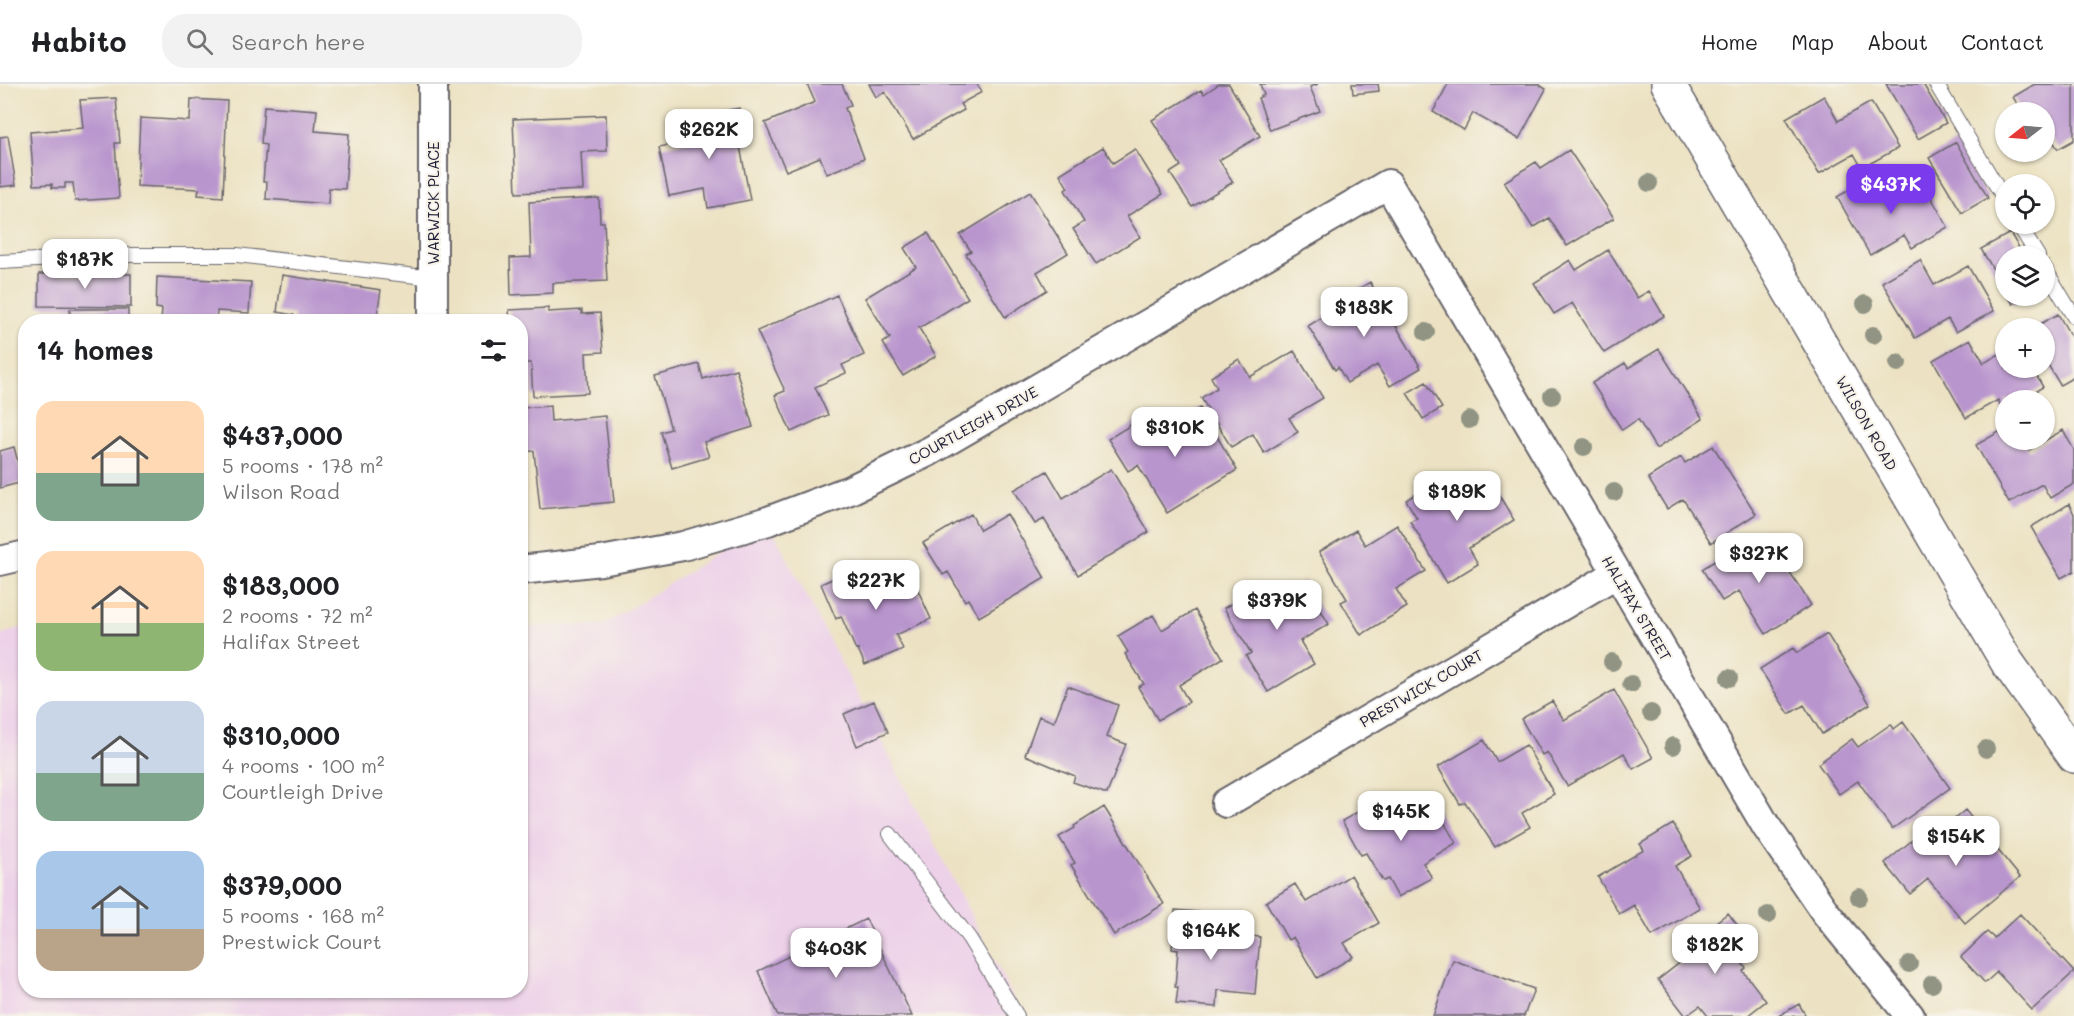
<!DOCTYPE html>
<meta charset="utf-8">
<style>
body{margin:0;font-family:Mali,sans-serif;background:#f2f2f2;color:#202124;height:100vh;display:flex;flex-direction:column;font-size:22px;white-space:nowrap}
*{box-sizing:border-box;margin:0}
p{font-size:20px;color:#757577}
.icon{flex:none;width:33px;height:33px;fill:none;stroke:currentColor;stroke-width:2;stroke-linecap:round;stroke-linejoin:round}
.map{position:relative;flex:1;overflow:hidden}
.side{position:absolute;left:18px;top:230px;width:510px;height:684px;display:flex;flex-direction:column;background:#fff;border-radius:24px;box-shadow:0 2px 4px #0004}
.side>*{flex:none}
.needle{width:39px;rotate:253deg}
.buttons{position:absolute;left:1995px;top:18px;display:grid;gap:12px}
.buttons a{display:grid;place-items:center;width:60px;height:60px;border-radius:50%;background:#fff;box-shadow:0 2px 4px #0004;font-size:30px}
.price{position:absolute;translate:-50% -51px;padding:0 14px;border-radius:12px;background:#fff;color:#222;font-size:20px;line-height:39px;filter:drop-shadow(0 2px 3px #0008)}
.price::after{content:'';position:absolute;left:50%;top:36px;width:18px;height:14px;margin-left:-9px;background:inherit;clip-path:polygon(0 0,100% 0,50% 100%)}
.price.selected{background:#7c3aed;color:#fff}
ul{padding:0;list-style:none}
li{display:flex;align-items:center;gap:18px;height:150px;padding:0 18px}
li span{display:grid;place-items:center;flex:none;width:168px;height:120px;border-radius:18px;color:#555}
li>.icon{margin-inline-start:auto}
span .icon{width:72px;height:72px;fill:#fffc;stroke-width:1}
li b{font-size:26px}
h2{display:flex;justify-content:space-between;align-items:center;height:72px;padding:0 18px;font-size:26px}
header{display:flex;align-items:center;gap:36px;box-sizing:border-box;height:84px;padding:0 30px;background:#fff;border-bottom:2px solid #e0e0e0}
header strong{font-size:28px}
nav{display:flex;gap:33px;margin-inline-start:auto;font-size:21px}
.search{width:420px;height:54px;background:#f2f2f2;display:flex;align-items:center;gap:15px;box-sizing:border-box;padding:0 21px;border-radius:24px;color:#757577;font-size:22px}
.map>svg:first-child{display:block}
.built{fill:#edd1e9}
.building{fill:#b995ce}
.lines{fill:none;stroke-linecap:round;stroke-linejoin:round}
.service-casing{stroke:#69656b;stroke-width:16}
.minor-casing{stroke:#69656b;stroke-width:32}
.tertiary-casing{stroke:#69656b;stroke-width:36}
.service{stroke:#fff;stroke-width:14}
.minor{stroke:#fff;stroke-width:28}
.tertiary{stroke:#fff;stroke-width:33}
.tree{fill:#919483}
.labels{text-anchor:middle;dominant-baseline:central;stroke-width:4.5;stroke-linejoin:round;paint-order:stroke}
.street-label{font-size:15px;fill:#22223b;stroke:#f7f3e8}
</style>
<header>
<strong>Habito</strong>
<div class="search"><svg class="icon" aria-label="search" viewBox="0 0 24 24"><circle cx="10" cy="10" r="6"/><path d="M15 15l6 6"/></svg>Search here</div>
<nav><a>Home</a><a>Map</a><a>About</a><a>Contact</a></nav>
</header>
<div class="map">
<svg width="2074" height="932" viewBox="0 0 2074 932">
<rect width="100%" height="100%" fill="#f7f3e8"/>
<filter id="ink" filterUnits="userSpaceOnUse"><feTurbulence type="fractalNoise" baseFrequency=".0167" numOctaves="2"/><feDisplacementMap in="SourceGraphic" scale="12" xChannelSelector="R" yChannelSelector="G"/><feConvolveMatrix kernelMatrix="1 2 1 2 8 2 1 2 1" color-interpolation-filters="sRGB"/></filter>
<filter id="wash" filterUnits="userSpaceOnUse"><feTurbulence type="fractalNoise" baseFrequency=".008" numOctaves="4" result="noise"/><feDisplacementMap in="SourceGraphic" scale="24" xChannelSelector="R" yChannelSelector="G"/><feGaussianBlur stdDeviation="1.35" result="paint"/><feColorMatrix in="noise" values="0 0 0 0 0 0 0 0 0 0 0 0 0 0 0 0 0 1.4 0 .05"/><feComposite in="paint" operator="in"/></filter>
<g filter="url(#wash)">
<rect width="100%" height="100%" fill="#ece2c3"/>
<path class="built" d="M768,437l255,495h-1023v-381l25,-9 1,364h494l1,-363 83,-2z"/>
<g id="blocks">
<path class="building" d="M807,0h35l9,21 -6,3 19,50 -37,16 -7,-17 -34,14 -21,-48 50,-21z
M869,0h108l5,8 -22,12 4,6 -51,29 -28,-47 -9,5z
M1219,0h10l31,52 -41,24 14,22 -41,25 -22,-34 11,-7 -29,-46 49,-30 3,4z
M1260,0h58l-8,3 10,24 -50,19 -12,-32 6,-3z
M1352,0h26l1,7 -26,3z
M1448,0h90l8,5 -27,50 -46,-26 -9,17 -31,-18z
M1886,0h37l23,39 -28,16z
M2035,0l39,1v55l-16,9 -12,-18 -2,1v-20h-22l-9,-15z
M1824,12l14,25 33,-19 27,46 -36,20 -8,-14 -35,20 -33,-56z
M116,14l4,45h-5l4,55 -44,3 -2,-18h-8v5h-13v-4l-18,1 -4,-53 53,-4 -3,-28z
M191,15l36,2 -4,96 -25,-2 1,-6 -62,-3 3,-68 50,3z
M264,22l53,4 -2,21 34,3 -4,55 -16,-1 -1,16 -62,-5 1,-17h-4l3,-37 -5,-1z
M739,24l7,37 -6,1 10,54 -42,8 -3,-19 -36,7 -10,-49 36,-7 -5,-23z
M606,31l1,36 -26,1 2,38 -67,3 -3,-74z
M8,52l8,49 -16,2v-50z
M1956,58l32,56 -26,15 -33,-55z
M1103,63l10,16 22,-14 28,45 -36,22 13,21 -44,27 -23,-35 11,-7 -19,-32 3,-2 -8,-14z
M1569,66l45,68 -47,28 -18,-28 -16,10 -29,-46 32,-20 5,6z
M1875,91l15,27 33,-19 25,44 -36,21 -8,-13 -34,20 -33,-58z
M1030,108l38,61 -31,19 10,18 -42,27 -39,-63 5,-3 -11,-16z
M599,114l1,24h4l3,59 -54,2v10l-42,2 -1,-37 21,-1 -2,-55z
M928,149l40,65 -49,30 17,28 -33,20 -20,-33 7,-5 -25,-40 51,-31 -12,-19z
M2010,149l14,23h-18v35l-25,-42z
M1608,166l29,48 12,-7 15,25 -60,37 -32,-50 -18,11 -20,-31 36,-23 6,10z
M1920,176l14,25 34,-19 26,45 -38,21 -8,-13 -33,19 -33,-56z
M39,190h92v33l-92,-1z
M282,191l99,15 -5,31h-83l1,-6 -17,-3z
M157,193l94,5 -2,31 -32,-2 -1,10h-55l1,-12 -6,-1z
M1370,198l51,86 -31,18 -13,-21 -30,18 -9,-16 -3,3 -27,-44 34,-21 -3,-4z
M837,211l27,60 -22,10 4,8 -31,14 13,28 -37,17 -16,-37 10,-4 -28,-60z
M2008,212h20l-15,8z
M548,224v4l34,-2v4l18,-1 3,39 -17,1 2,40 -55,3 -2,-33h-11v-42h-10l-1,-11z
M70,225h58v12h-58z
M2058,230l16,28v35l-14,8 -16,-27v-30h-11z
M1970,255l14,24 22,-13v18h26l11,19 -23,13h-14v9l-3,1 -5,-10 -32,18 -33,-58z
M1659,265l44,70 -47,30 -18,-30 -16,11 -30,-47 33,-20 3,5z
M1294,267l29,47 -34,20 9,14 -34,21 -11,-19 -22,13 -30,-49 16,-10 -6,-11 28,-18 11,18z
M699,280l4,15 33,-10 17,58 -49,15 5,15 -37,11 -11,-36 10,-3 -16,-53z
M1426,298l16,26 -19,11 -16,-26z
M550,322l1,15 54,-5 9,86 -74,7 -6,-58 -14,1v-44z
M1200,324l37,62 -70,43 -29,-48 -10,6 -20,-32 34,-21 11,18z
M2006,344v12h17l6,10 34,-20 11,20v34l-24,14 -8,-14 -33,19 -33,-58z
M1713,362l43,68 -45,29 -28,-44 -16,10 -19,-31 33,-21 4,6z
M14,363l9,35 -23,6v-37z
M1111,385l38,63 -71,43 -34,-56 -9,5 -21,-34 33,-19 16,27z
M1486,390l28,46 -45,28 9,16 -31,19 -37,-62 7,-3 -11,-18 40,-24 9,16z
M2069,420l5,10v57l-13,7 -30,-51z
M971,430l9,16 27,-16 38,64 -66,39 -11,-18 -3,2 -17,-29 -5,3 -20,-32z
M1397,441l29,46 -30,18 11,18 -46,28 -20,-33 6,-3 -28,-47 37,-22 9,15z
M1768,454l43,67 -45,29 -27,-43 -17,10 -20,-32 33,-21 5,8z
M908,484l23,51 -35,16 7,14 -38,16 -7,-16 -2,1 -15,-34 -5,3 -15,-35 33,-15 9,19z
M1303,497l26,43 -29,17 14,23 -46,28 -22,-36 5,-3 -27,-45 39,-24 9,16z
M1195,526l28,48 -44,27 10,17 -31,18 -20,-33 6,-3 -19,-30 3,-2 -10,-16 35,-21 9,15z
M1827,550l43,70 -48,30 -18,-29 -15,9 -29,-45 33,-21 4,5z
M1068,602l50,19 -11,32 19,7 -19,50 -34,-12 2,-6 -50,-21 14,-39 15,6z
M1614,606l39,68 -20,11 -9,-16 -57,33 -20,-34 -5,3 -21,-36 31,-18 12,19z
M874,617l14,31 -31,14 -13,-32z
M1903,638l47,66 -58,41 -34,-48 -19,13 -21,-30 34,-25 6,8 33,-23 3,5z
M1484,656l13,22 29,-17 28,49 -32,19 8,14 -35,20 -30,-45 -5,2 -22,-37z
M1429,712l27,47 -33,20 9,15 -34,19 -10,-18 -5,2 -17,-28 -5,2 -19,-34 31,-18 11,19z
M1104,723l60,97 -50,31 -43,-70 4,-2 -16,-26 16,-9 -1,-2z
M1965,726l55,67 -55,46 -37,-44 -18,15 -25,-31 32,-27 7,9z
M1673,740l19,32 -17,10 25,42 -48,28 -18,-31 -15,9 -21,-37 46,-27 -4,-6z
M1351,791l28,48 -35,20 9,14 -36,21 -24,-41 -5,3 -22,-38 29,-18 11,18z
M1175,826l35,3 -2,19 52,5 -5,57 -37,-4 -1,17 -41,-3 2,-17h-3l3,-37 -6,-1z
M1728,829l23,30 -15,12 10,13 -3,3 23,30 -19,15h-39l-8,-10 -14,10 -28,-36 43,-34 -6,-8z
M2020,830l54,58 -42,38 -35,-38 -12,11 -24,-26 26,-25 7,6z
M866,835l46,97h-134l-20,-45z
M1453,876l81,29 -10,27h-91z
M1799,920l7,12h-28z"/>
</g>
</g>
<g filter="url(#ink)">
<use href="#blocks" fill-opacity="0" stroke="#69656b" stroke-width="1.5"/>
<g class="lines">
<g class="service-casing">
<path id="service" d="M1936,0l70,118
M2018,140l20,32
M0,178l131,-7h106l196,23
M2044,183l30,50
M890,750l79,104 48,78"/>
</g>
<g class="minor-casing">
<path id="minor" d="M433,237v-237
M0,477l26,-6
M520,486l81,-9 82,-15 85,-25 82,-31 80,-39 458,-267 378,642 59,86 85,104
M1226,719l390,-229"/>
</g>
<g class="tertiary-casing">
<path id="tertiary" d="M1668,0l339,578 67,94"/>
</g>
<use href="#service" class="service"/>
<use href="#minor" class="minor"/>
<use href="#tertiary" class="tertiary"/>
</g>
<g class="tree">
<circle cx="1649" cy="99" r="9"/>
<circle cx="1865" cy="220" r="9"/>
<circle cx="1426" cy="248" r="9"/>
<circle cx="1873" cy="251" r="9"/>
<circle cx="1898" cy="279" r="9"/>
<circle cx="1552" cy="312" r="9"/>
<circle cx="1469" cy="336" r="9"/>
<circle cx="1584" cy="363" r="9"/>
<circle cx="1614" cy="408" r="9"/>
<circle cx="1612" cy="578" r="9"/>
<circle cx="1729" cy="594" r="9"/>
<circle cx="1631" cy="600" r="9"/>
<circle cx="1651" cy="629" r="9"/>
<circle cx="1673" cy="662" r="9"/>
<circle cx="1986" cy="665" r="9"/>
<circle cx="1859" cy="813" r="9"/>
<circle cx="1768" cy="831" r="9"/>
<circle cx="1909" cy="880" r="9"/>
<circle cx="1932" cy="900" r="9"/>
</g>
</g>
<g class="labels">
<g class="street-label">
<text transform="translate(433 119) rotate(-90)">WARWICK PLACE</text>
<text transform="translate(1867 339) rotate(60)">WILSON ROAD</text>
<text transform="translate(973 341) rotate(-29)">COURTLEIGH DRIVE</text>
<text transform="translate(1637 524) rotate(59)">HALIFAX STREET</text>
<text transform="translate(1421 604) rotate(-30)">PRESTWICK COURT</text>
</g>
</g>
</svg>
<div class="buttons">
<a><svg class="needle" viewBox="-14 -14 28 28"><path d="M0-13l5 13h-10z" fill="#e53935"/><path d="M0 13l5-13h-10z" fill="#757577"/></svg></a>
<a><svg class="icon" aria-label="locate" viewBox="0 0 24 24"><circle cx="12" cy="12" r="6"/><path d="M12 2v4M12 18v4M2 12h4M18 12h4"/></svg></a>
<a><svg class="icon" aria-label="layers" viewBox="0 0 24 24"><path d="M12 4l9 5-9 5-9-5zM3 14l9 5 9-5"/></svg></a>
<a>+</a>
<a>−</a>
</div>
<b class="price" style="left:709px;top:76px">$262K</b>
<b class="price selected" style="left:1891px;top:131px">$437K</b>
<b class="price" style="left:85px;top:206px">$187K</b>
<b class="price" style="left:1364px;top:254px">$183K</b>
<b class="price" style="left:1175px;top:374px">$310K</b>
<b class="price" style="left:1457px;top:438px">$189K</b>
<b class="price" style="left:1759px;top:500px">$327K</b>
<b class="price" style="left:876px;top:527px">$227K</b>
<b class="price" style="left:1277px;top:547px">$379K</b>
<b class="price" style="left:1401px;top:758px">$145K</b>
<b class="price" style="left:1956px;top:783px">$154K</b>
<b class="price" style="left:1211px;top:877px">$164K</b>
<b class="price" style="left:1715px;top:891px">$182K</b>
<b class="price" style="left:836px;top:895px">$403K</b>
<section class="side">
<h2>14 homes<svg class="icon" aria-label="filters" viewBox="0 0 24 24"><path d="M4 7h16M4 17h16"/><circle cx="9" cy="7" r="2"/><circle cx="15" cy="17" r="2"/></svg></h2>
<ul>
<li><span style="background:linear-gradient(#ffd9b3 60%,#7fa58c 0)"><svg class="icon" aria-label="home" viewBox="0 0 24 24"><path d="M3 11l9-7 9 7M6 9v11h12V9"/></svg></span><div><b>$437,000</b><p>5 rooms · 178 m²</p><p>Wilson Road</p></div></li>
<li><span style="background:linear-gradient(#ffd9b3 60%,#8fb573 0)"><svg class="icon" aria-label="home" viewBox="0 0 24 24"><path d="M3 11l9-7 9 7M6 9v11h12V9"/></svg></span><div><b>$183,000</b><p>2 rooms · 72 m²</p><p>Halifax Street</p></div></li>
<li><span style="background:linear-gradient(#c9d6e8 60%,#7fa58c 0)"><svg class="icon" aria-label="home" viewBox="0 0 24 24"><path d="M3 11l9-7 9 7M6 9v11h12V9"/></svg></span><div><b>$310,000</b><p>4 rooms · 100 m²</p><p>Courtleigh Drive</p></div></li>
<li><span style="background:linear-gradient(#a9c7e8 65%,#b9a48a 0)"><svg class="icon" aria-label="home" viewBox="0 0 24 24"><path d="M3 11l9-7 9 7M6 9v11h12V9"/></svg></span><div><b>$379,000</b><p>5 rooms · 168 m²</p><p>Prestwick Court</p></div></li>
</ul>
</section>
</div>
